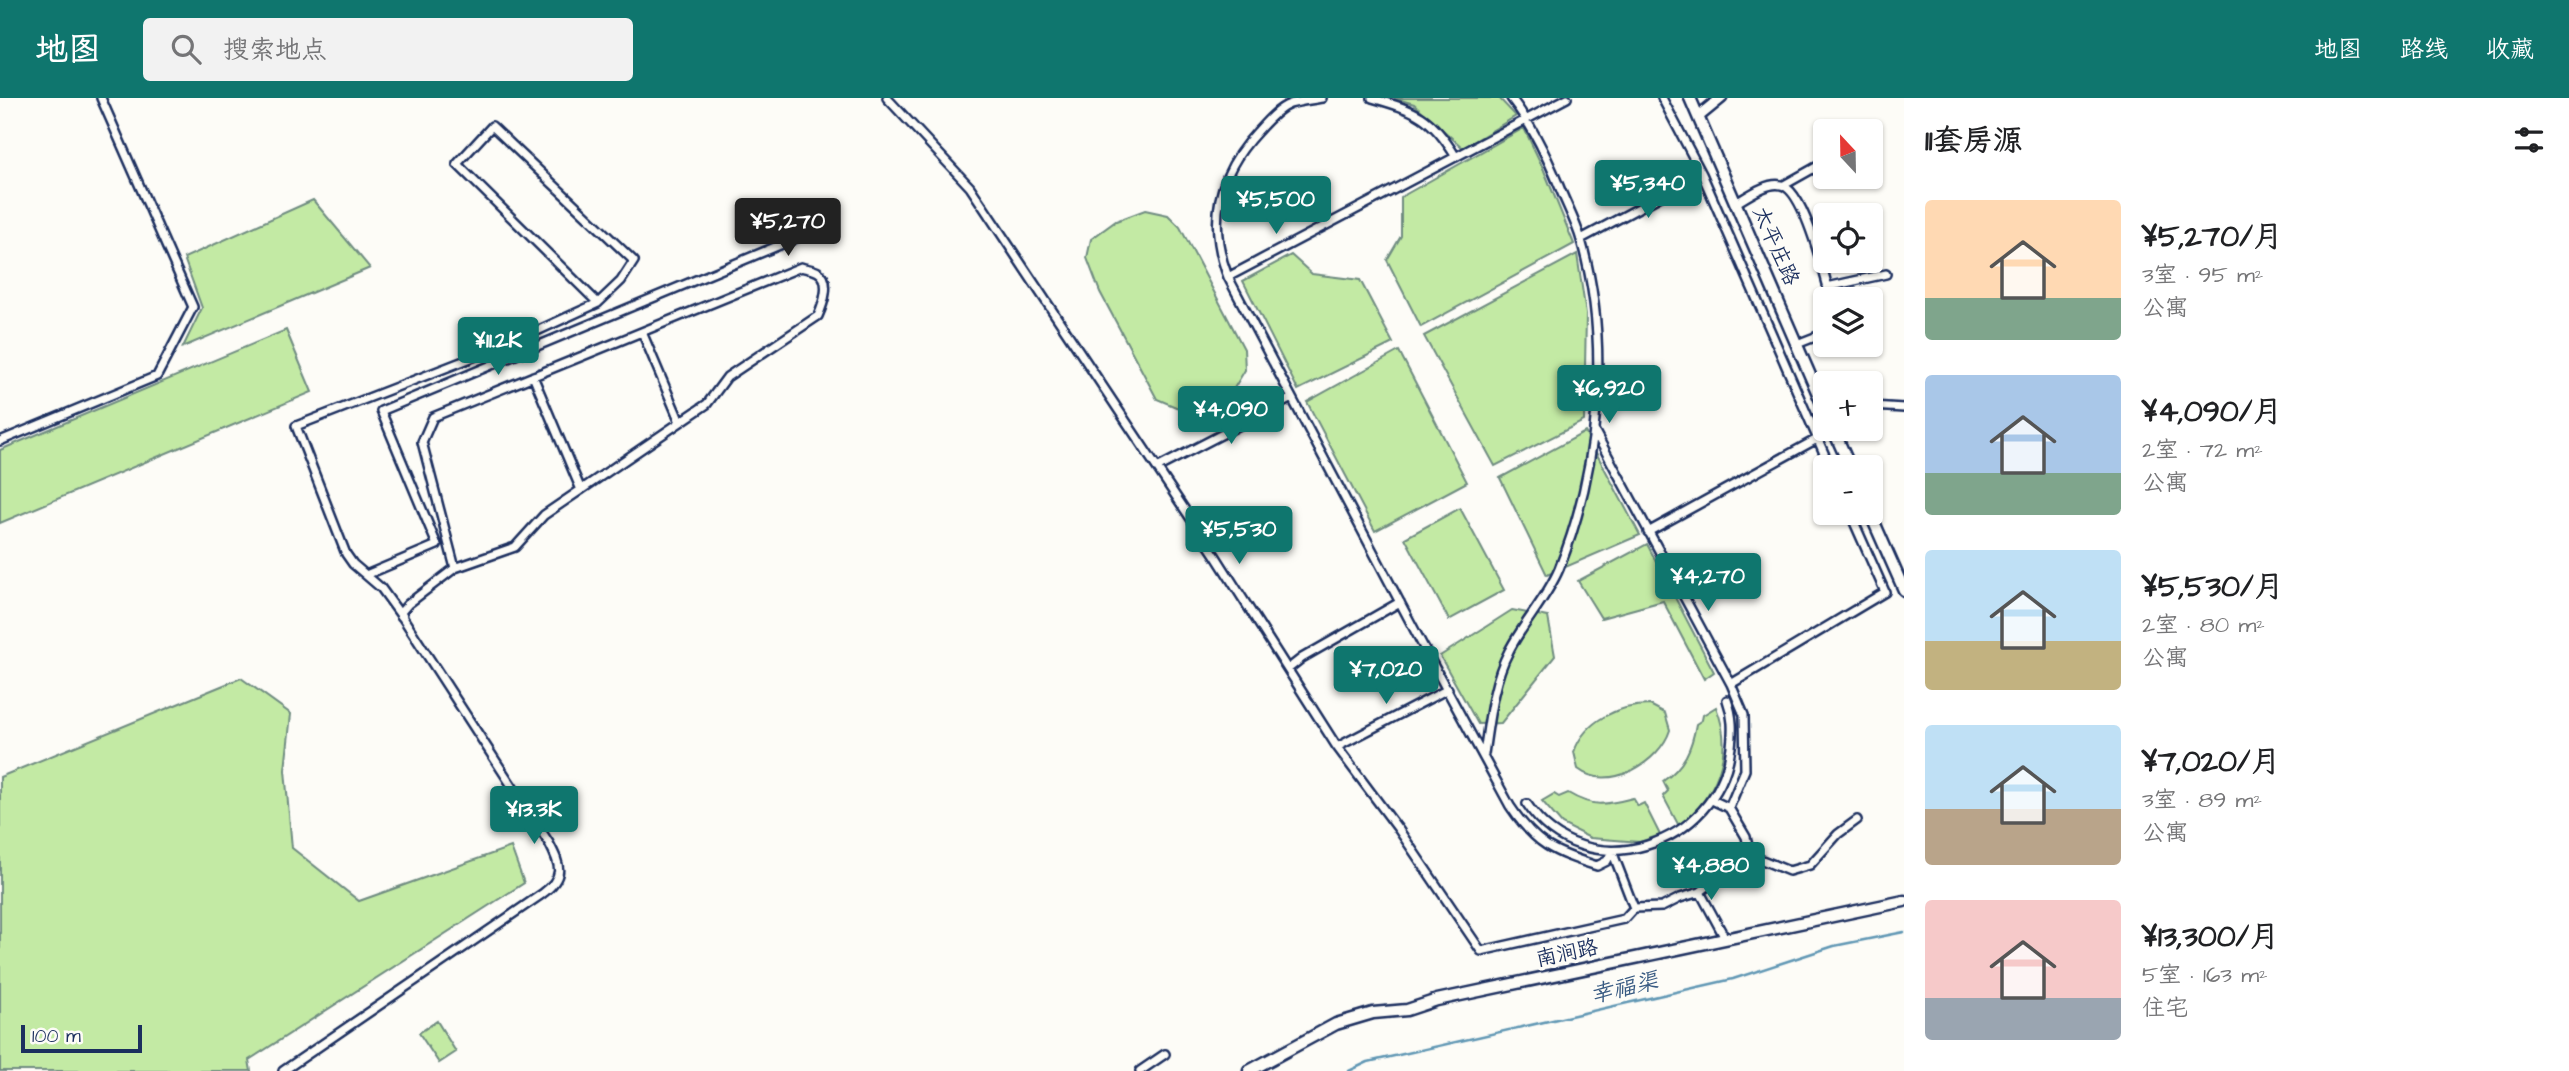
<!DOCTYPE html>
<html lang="zh">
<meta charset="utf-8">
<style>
body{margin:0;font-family:"Architects Daughter","LXGW WenKai TC",sans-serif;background:#f2f2f2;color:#202124;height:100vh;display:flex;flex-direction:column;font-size:26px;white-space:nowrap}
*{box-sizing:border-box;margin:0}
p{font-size:23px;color:#757577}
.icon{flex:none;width:38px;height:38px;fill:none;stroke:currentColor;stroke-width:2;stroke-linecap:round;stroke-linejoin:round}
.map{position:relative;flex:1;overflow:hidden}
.details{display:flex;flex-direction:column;background:#fff;width:665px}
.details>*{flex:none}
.needle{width:46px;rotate:338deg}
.controls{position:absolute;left:1813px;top:21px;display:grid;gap:14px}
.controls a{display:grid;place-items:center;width:70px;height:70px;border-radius:7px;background:#fff;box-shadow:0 2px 5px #0004;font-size:35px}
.scale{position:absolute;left:21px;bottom:18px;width:121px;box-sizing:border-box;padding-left:7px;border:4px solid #1b2f5e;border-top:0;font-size:19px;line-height:24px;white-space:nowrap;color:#1b2f5e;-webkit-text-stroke:5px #fdfcf7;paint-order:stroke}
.price{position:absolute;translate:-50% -60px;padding:0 16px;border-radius:7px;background:#0f766e;color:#fff;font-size:23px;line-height:46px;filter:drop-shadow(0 2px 4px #0008)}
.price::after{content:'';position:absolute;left:50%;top:42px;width:21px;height:16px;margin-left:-10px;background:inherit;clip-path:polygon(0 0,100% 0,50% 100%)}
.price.active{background:#222;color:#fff}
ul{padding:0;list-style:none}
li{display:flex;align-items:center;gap:21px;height:175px;padding:0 21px}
li span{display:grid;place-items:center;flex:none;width:196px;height:140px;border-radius:7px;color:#555}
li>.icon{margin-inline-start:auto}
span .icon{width:84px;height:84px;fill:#fffc;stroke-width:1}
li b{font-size:30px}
h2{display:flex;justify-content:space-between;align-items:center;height:84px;padding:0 21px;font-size:30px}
header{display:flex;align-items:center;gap:42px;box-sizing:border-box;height:98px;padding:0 35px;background:#0f766e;color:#fff}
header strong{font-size:33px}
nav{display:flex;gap:38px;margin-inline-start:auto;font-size:24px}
.search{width:490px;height:63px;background:#f2f2f2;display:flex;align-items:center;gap:18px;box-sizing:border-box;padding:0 24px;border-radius:7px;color:#757577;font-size:26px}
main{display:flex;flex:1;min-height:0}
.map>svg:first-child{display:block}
.green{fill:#c3eaa4;stroke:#6f8c81;stroke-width:2}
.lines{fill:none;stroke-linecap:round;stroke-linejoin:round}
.stream{stroke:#6197b4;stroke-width:2.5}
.street-casing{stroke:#1b2f5e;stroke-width:12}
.secondary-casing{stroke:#1b2f5e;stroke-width:15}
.street{stroke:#fdfcf7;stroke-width:7}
.secondary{stroke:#fdfcf7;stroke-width:10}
.labels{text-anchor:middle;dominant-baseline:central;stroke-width:7;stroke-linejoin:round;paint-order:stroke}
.street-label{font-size:21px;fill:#1b2f5e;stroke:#fdfcf7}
.water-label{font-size:23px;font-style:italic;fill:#385a82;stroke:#fdfcf7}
</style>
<header>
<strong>地图</strong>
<div class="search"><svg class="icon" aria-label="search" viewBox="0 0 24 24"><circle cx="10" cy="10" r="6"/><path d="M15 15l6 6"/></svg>搜索地点</div>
<nav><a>地图</a><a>路线</a><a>收藏</a></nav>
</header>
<main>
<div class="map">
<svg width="1904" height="973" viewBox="0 0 1904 973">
<rect width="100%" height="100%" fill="#fdfcf7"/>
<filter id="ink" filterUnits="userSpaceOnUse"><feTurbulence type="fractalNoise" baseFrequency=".0143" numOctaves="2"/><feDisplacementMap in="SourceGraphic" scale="14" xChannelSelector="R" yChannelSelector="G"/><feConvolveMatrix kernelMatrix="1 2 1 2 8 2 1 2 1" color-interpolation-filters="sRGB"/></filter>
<g filter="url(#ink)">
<path class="green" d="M1394,0h105l17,18 -53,32 -49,-44z
M1524,30l19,40 31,76 -153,83 -34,-67 14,-24v-39z
M313,102l57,68 -187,79 19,-39 -18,-50z
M1145,112l23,5 12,12 64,122 1,21 -12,20 -14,15 -21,7 -22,-5 -19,-8 -57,-107 -13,-34 4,-19 25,-18z
M1577,156l9,60 -2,107 -89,45 -71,-130z
M1291,157l21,19 48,6 33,63 -95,47 -55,-109z
M286,232l26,62 -312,131v-73z
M1399,253l68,131 -92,49 -68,-129z
M1585,334l55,103 -93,40 -47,-97z
M1460,410l44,82 -55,30 -44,-82z
M1647,446l67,128 -10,7 -41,-78 -62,17 -23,-37z
M1512,512l36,7 7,39 -54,67 -23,1 -38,-68z
M241,580l50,36 -6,56 7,78 67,53 152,-54 13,36 -275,177 2,11h-251v-294z
M1650,607l15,8 5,17c-10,32 -61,63 -92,39l-4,-17c11,-32 45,-47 76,-47z
M1716,609c19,47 0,89 -37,119l-16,-30 5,-5 -5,-10c21,-14 29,-33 33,-57l6,-4 1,-5z
M1568,695c25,15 38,12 65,5l5,8 6,-3 16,32 -20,7 -50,-4 -28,-14 -20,-23 12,-7 5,3z
M437,923l19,31 -17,11 -20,-30z"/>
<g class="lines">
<path class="stream" d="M1349,973l19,-9 365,-83 101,-33 70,-14"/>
<g class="street-casing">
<path id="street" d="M887,0l83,89 245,368 122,192 62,83 82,121 143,-32 10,-11
M1322,0c-11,2 -23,3 -32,6 -12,4 -25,19 -33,28 -40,43 -50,90 -29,145l195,369 87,160c26,39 43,46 87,60l10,-5 5,-10
M1372,0c45,13 59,18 84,59
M1662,0l40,76 128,293
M1784,87l41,-23
M1736,105c12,-7 31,-21 45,-18 23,4 44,92 50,114
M1581,141l121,-65
M1228,179l339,-179
M1827,189l59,-13
M642,234l38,90
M1797,246l28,-11
M533,278l48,114
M1871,308l33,2
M1594,332l137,254 13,31 1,55 -16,38
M0,343l157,-65 36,-69 -92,-209
M1157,370l135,-70
M1648,434l169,-93
M366,477l71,-30 -56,-134 423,-176
M402,519l-21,-29 -28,-24 -7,-10 -50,-128 219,-85 83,-38 23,-22 13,-20 -142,-135 -35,38 141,139
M1288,571l14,-11 98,-56
M1731,586l154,-92 -35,-79
M1337,649l111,-58
M1484,656c5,-34 9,-73 25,-103 14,-28 38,-53 50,-82 40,-99 52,-225 22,-329 -5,-18 -15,-36 -22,-54 -13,-32 -27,-61 -48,-88
M1527,706c58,87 193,42 204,-57 2,-17 2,-31 -4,-47
M1612,753l22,57 28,-1 18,-9 20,-6 17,-13 20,-9 13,-15 -4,-18 -17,-29 -17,-8
M1750,757l39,16 21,-6 28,-31 19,-14
M1700,794l25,46
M283,973l259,-177c23,-17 19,-28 7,-51l-146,-225 -1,-7 6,-7 47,-36 60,-21 29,-32 163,-111 20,-27 91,-61c5,-11 14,-36 0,-44 -4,-3 -12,-3 -17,-5l-368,150 -11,25 33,126
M1140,973l25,-17"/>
</g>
<g class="secondary-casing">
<path id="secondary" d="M1690,0l135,312
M1699,18l22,-18
M1833,331l17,38
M1870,415l34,77
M1249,973l87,-47 37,-11 34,-3 30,-10 467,-99"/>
</g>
<use href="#street" class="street"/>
<use href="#secondary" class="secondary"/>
</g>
</g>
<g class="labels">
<g class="street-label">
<text transform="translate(1776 148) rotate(66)">太平庄路</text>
<text transform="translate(1567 855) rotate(-12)">南涧路</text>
</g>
<g class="water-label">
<text transform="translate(1624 890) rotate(-13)">幸福渠</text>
</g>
</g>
</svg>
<div class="controls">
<a><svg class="needle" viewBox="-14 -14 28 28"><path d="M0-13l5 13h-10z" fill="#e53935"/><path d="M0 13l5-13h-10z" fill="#757577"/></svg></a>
<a><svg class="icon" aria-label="locate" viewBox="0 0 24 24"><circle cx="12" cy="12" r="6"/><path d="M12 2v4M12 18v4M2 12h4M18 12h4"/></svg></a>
<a><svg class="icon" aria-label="layers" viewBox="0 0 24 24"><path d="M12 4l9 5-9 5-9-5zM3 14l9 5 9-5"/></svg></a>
<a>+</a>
<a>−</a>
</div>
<div class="scale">100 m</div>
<b class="price" style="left:1648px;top:122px">¥5,340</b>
<b class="price" style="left:1276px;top:138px">¥5,500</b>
<b class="price active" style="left:788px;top:160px">¥5,270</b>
<b class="price" style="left:498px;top:279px">¥11.2K</b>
<b class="price" style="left:1609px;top:327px">¥6,920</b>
<b class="price" style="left:1231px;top:348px">¥4,090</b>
<b class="price" style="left:1239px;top:468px">¥5,530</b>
<b class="price" style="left:1708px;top:515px">¥4,270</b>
<b class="price" style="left:1386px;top:608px">¥7,020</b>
<b class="price" style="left:534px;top:748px">¥13.3K</b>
<b class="price" style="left:1711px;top:804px">¥4,880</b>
</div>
<section class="details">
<h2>11套房源<svg class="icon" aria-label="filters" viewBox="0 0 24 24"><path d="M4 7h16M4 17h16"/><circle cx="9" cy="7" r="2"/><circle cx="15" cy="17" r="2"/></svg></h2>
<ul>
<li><span style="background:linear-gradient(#ffd9b3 70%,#7fa58c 0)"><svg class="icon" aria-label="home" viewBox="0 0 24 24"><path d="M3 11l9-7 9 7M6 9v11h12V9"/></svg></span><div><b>¥5,270/月</b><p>3室 · 95 m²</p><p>公寓</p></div></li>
<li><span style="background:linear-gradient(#a9c7e8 70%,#7fa58c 0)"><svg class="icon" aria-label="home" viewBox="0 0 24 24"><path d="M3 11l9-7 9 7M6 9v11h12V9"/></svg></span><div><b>¥4,090/月</b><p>2室 · 72 m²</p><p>公寓</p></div></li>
<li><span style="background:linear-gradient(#bfe0f5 65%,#c2b280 0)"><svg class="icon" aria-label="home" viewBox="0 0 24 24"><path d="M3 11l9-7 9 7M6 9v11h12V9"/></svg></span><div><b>¥5,530/月</b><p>2室 · 80 m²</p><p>公寓</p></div></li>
<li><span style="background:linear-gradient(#bfe0f5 60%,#b9a48a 0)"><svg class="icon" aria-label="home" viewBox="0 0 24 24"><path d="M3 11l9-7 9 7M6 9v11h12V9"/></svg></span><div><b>¥7,020/月</b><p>3室 · 89 m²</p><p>公寓</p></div></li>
<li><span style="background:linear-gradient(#f6c9c9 70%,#9aa5b1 0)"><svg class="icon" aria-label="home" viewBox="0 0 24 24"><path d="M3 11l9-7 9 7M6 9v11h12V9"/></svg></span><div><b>¥13,300/月</b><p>5室 · 163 m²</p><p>住宅</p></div></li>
</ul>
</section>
</main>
